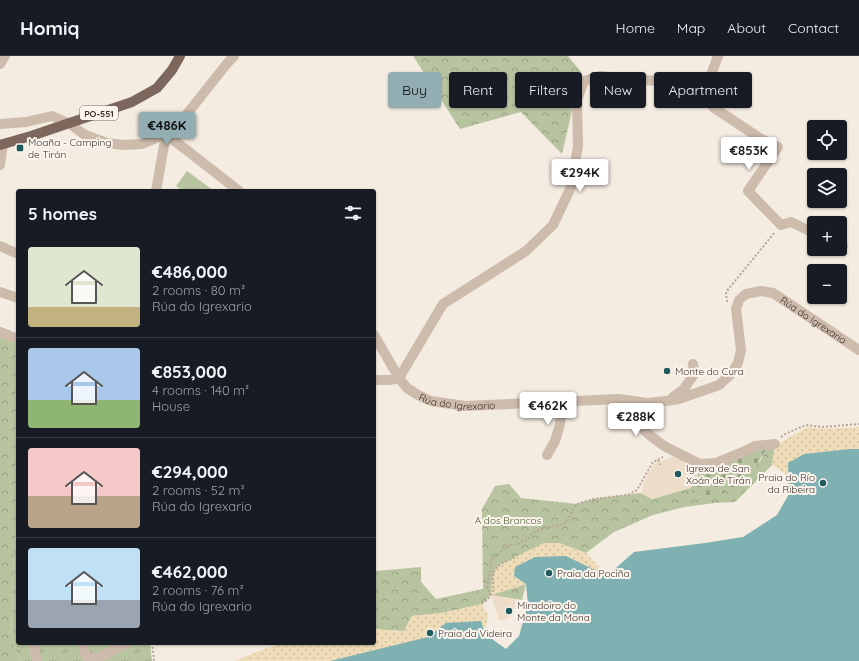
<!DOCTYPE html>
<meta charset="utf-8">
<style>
body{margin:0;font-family:Quicksand,sans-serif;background:#242831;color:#f1f3f6;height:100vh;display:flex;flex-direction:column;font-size:15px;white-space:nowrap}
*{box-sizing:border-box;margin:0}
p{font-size:13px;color:#9ea1a6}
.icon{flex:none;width:22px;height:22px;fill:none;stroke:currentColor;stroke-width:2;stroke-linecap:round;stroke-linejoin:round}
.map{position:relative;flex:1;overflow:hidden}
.side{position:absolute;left:16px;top:133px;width:360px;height:456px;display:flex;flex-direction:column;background:#171b24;border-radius:4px;box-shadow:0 1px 3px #0004}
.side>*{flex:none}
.banner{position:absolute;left:388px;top:16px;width:380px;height:36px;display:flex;gap:8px}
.controls{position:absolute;left:807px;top:64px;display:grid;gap:8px}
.controls a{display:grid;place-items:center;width:40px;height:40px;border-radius:4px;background:#171b24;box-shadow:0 1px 3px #0004;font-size:20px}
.price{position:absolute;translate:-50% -34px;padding:0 9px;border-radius:4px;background:#fff;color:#222;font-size:13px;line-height:26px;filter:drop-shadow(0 1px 2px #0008)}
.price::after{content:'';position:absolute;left:50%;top:24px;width:12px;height:9px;margin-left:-6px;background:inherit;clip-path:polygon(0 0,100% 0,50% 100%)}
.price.on{background:#92aeb2;color:#111}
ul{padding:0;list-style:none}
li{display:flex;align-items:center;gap:12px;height:100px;padding:0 12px}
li+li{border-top:1px solid #363941}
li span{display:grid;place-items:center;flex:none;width:112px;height:80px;border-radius:4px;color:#555}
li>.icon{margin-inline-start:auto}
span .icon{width:48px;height:48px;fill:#fffc;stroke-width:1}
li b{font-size:17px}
h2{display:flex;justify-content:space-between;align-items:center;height:48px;padding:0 12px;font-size:17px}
.chip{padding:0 14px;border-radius:4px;background:#171b24;box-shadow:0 1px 3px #0004;font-size:14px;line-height:36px}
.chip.on{background:#92aeb2;color:#111}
header{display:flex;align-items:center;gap:24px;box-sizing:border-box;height:56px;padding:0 20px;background:#171b24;border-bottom:1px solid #363941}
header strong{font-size:19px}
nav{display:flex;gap:22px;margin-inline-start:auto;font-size:14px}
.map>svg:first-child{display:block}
.grass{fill:url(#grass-tufts)}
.forest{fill:url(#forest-crowns)}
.sand{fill:url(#sand-dots)}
.cemetery{fill:url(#cemetery-stones)}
.garden{fill:#b8c4a0}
.plaza{fill:#ecdcc8}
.water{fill:#7fb0b2}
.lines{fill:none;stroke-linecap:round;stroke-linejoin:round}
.path{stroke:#b9a596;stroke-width:2;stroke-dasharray:2 2;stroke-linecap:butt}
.minor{stroke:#cdbbac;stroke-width:10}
.major{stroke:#7d675c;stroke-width:10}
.poi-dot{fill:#1f5a5e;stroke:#fbf5ee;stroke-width:1.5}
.labels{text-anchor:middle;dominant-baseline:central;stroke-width:4;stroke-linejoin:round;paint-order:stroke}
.shield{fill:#fbf5ee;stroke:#756b66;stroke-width:1}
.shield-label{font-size:9px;font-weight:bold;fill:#3b302b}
.poi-label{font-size:10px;fill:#3b302b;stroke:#fbf5ee;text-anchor:start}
.street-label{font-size:10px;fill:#3b302b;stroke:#fbf5ee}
.park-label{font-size:10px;fill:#4a5a2e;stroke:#fbf5ee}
</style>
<header>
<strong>Homiq</strong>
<nav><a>Home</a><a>Map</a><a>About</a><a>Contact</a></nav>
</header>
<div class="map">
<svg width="859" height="605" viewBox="0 0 859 605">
<defs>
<pattern id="grass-tufts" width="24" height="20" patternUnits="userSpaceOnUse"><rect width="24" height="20" fill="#b8c4a0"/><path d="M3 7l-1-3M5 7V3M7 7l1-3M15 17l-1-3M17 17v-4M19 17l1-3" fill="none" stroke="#97a083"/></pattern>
<pattern id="forest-crowns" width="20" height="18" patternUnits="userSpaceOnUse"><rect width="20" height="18" fill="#b8c4a0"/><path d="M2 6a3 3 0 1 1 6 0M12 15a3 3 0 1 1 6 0" fill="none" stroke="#97a083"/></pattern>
<pattern id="sand-dots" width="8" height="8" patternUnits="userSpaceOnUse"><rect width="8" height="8" fill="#efdcb8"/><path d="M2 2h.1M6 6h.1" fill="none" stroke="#cebd9e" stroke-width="1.8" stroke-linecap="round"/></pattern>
<pattern id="cemetery-stones" width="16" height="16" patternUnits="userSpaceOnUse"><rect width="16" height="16" fill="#b8c4a0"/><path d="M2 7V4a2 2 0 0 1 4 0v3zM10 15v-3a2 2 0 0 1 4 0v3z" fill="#97a083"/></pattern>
</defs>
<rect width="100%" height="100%" fill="#f4ebe1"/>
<path class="grass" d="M18,459v128h132l2,18h-132l-9,-24 3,-87z"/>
<path class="forest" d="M413,0h155l13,16 -19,82 -41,-42 -61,17z
M0,278l18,5v176l-4,35 -3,87 9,24h-20z
M775,390l-3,19 -37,37 -20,1 -31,4 -31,8 -39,17 -28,21 -27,-10 -48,17 -10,4 -7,7 -2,10 -1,14 35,-11 -4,16 -31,-5 -9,9 -40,9 -30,3 -8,15 -19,-1 -11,-2 1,-57 46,-4v15l15,17 47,-10 -1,-80 13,-23 14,-2 12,14 56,6 16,-5 48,-6 11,6 38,-11 6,9 28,-4 37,-33 6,-12z"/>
<path class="sand" d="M807,371l16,2 36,-2v75l-70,-8 -4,-21 -13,-8 3,-19z
M544,487h15l27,10 21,23 -79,28 -2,-20 -35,11c2,-14 -1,-21 10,-31z
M482,548l6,10 -3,20 21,16 -42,11h-229l19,-8 28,-10h92v-15l11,2 19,1 8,-15 30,-3z"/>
<path class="cemetery" d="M767,392c-8,15 -26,39 -43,45 -8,3 -19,2 -28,4l-6,-9 9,-8 -3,-11 3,-3 44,-14z"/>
<path class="garden" d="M187,115l27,20h-31l-7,-5z"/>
<path class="plaza" d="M679,398l21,10 -4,5 3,11 -9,8 -38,11 -11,-6 3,-11 10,-18z
M491,539l24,4 1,5 -1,4 -5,8 -5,4h-6z"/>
<path class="water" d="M850,393h9v212h-529l98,-24 18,-14 35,-2 4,13 21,15 13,-13 9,-32 -2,-20 -12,-8 1,-9 20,-10 31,-1 41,20 27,-24 71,-9 38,-6 34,-22 12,-21 -1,-31 16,-9z"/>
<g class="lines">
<path class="path" d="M728,245h-1l-1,-9 49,-60
M781,381l6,-4 19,-8 17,2 36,-3
M658,404l2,5
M491,539l-4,-7 5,-28 16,-15 9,-1 9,-4 6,-6 9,-5 23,-5 6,-7 3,-8 4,-5 16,-5 35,-4 9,-5 16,-28 10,-5
M482,548c2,-2 7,-5 9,-9 6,-10 -4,-22 10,-31 4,-3 10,-4 14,-7
M152,587l2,18"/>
<g class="minor">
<path d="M0,8l5,-8"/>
<path d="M702,29l11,22 48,32 17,8 -30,44 33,34 10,-3 23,11"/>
<path d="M0,68l26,-2 26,-6 18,8 15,11 22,8 17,2 18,-1 24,-10 13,-10 46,-58 9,-10"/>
<path d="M0,109l3,-21"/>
<path d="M156,135l10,-57 73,57"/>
<path d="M840,189l3,1"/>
<path d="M0,190l18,8"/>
<path d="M0,236l18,6"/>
<path d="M0,276l18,7"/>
<path id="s1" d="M374,279l25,43 8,10 11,7 13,6 34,5 154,-7 28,4 19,-2 13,-2 40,-14 12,-11 7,-11 3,-13 -5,-41 3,-9 7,-6 15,-3 12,2 86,57"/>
<path d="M399,322l44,-74 83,-53 27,-26 18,-38 7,-41 -1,-46 7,-19 16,-5 102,9 9,-10 7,-19"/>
<path d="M374,324h17l8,-2"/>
<path d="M673,341l11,-8 10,-15 -1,-10"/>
<path d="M613,344l34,33 17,13 36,18 16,-1 27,-11 12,-6 20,-2"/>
<path d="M547,399l8,-14 4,-13 5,-26"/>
<path d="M33,587l4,18"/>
<path d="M82,587c3,10 3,16 14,16l31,-16"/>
</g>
<path class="major" d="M0,89l31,-9 101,-34 25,-14 15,-18 8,-14"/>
</g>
<g class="poi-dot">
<rect x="16" y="88" width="8" height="8" rx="2"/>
<circle cx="667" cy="315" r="4"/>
<circle cx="678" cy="418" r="4"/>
<circle cx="823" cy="427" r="4"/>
<circle cx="549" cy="517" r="4"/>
<circle cx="509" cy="555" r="4"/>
<circle cx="430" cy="577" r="4"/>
</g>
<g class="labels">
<rect class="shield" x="80" y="50" width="38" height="14" rx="3"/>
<g class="shield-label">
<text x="99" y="57">PO-551</text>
</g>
<g class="poi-label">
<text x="28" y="86">Moaña - Camping<tspan x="28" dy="12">de Tirán</tspan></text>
<text x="675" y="315">Monte do Cura</text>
<text x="686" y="412">Igrexa de San<tspan x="686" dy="12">Xoán de Tirán</tspan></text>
<text x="815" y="421" text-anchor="end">Praia do Río<tspan x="815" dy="12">da Ribeira</tspan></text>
<text x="557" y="517">Praia da Pociña</text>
<text x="517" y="549">Miradoiro do<tspan x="517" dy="12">Monte da Mona</tspan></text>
<text x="438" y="577">Praia da Videira</text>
</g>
<g class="street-label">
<text stroke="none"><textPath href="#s1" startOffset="560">Rúa do Igrexario</textPath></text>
<text stroke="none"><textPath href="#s1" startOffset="116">Rúa do Igrexario</textPath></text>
</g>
<g class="park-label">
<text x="508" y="464">A dos Brancos</text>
</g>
</g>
</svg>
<div class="controls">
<a><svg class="icon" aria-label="locate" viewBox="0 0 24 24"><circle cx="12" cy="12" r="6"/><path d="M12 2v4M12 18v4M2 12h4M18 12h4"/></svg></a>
<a><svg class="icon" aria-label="layers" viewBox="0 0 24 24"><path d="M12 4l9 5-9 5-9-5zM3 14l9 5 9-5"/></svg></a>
<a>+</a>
<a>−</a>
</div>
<b class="price on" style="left:167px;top:90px">€486K</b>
<b class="price" style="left:749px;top:115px">€853K</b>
<b class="price" style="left:580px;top:137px">€294K</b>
<b class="price" style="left:548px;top:370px">€462K</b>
<b class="price" style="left:636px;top:381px">€288K</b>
<div class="banner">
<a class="chip on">Buy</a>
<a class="chip">Rent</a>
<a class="chip">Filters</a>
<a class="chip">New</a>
<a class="chip">Apartment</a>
</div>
<section class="side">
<h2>5 homes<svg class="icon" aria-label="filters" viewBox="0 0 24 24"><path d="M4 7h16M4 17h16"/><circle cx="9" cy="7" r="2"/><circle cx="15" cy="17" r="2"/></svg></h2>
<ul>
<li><span style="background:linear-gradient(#dfe7d0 75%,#c2b280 0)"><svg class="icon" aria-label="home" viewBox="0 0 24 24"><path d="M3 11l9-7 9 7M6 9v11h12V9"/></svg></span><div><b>€486,000</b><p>2 rooms · 80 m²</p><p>Rúa do Igrexario</p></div></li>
<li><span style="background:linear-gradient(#a9c7e8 65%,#8fb573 0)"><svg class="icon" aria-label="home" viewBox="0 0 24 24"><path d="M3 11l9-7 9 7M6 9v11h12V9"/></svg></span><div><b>€853,000</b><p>4 rooms · 140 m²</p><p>House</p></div></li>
<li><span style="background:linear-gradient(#f6c9c9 60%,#b9a48a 0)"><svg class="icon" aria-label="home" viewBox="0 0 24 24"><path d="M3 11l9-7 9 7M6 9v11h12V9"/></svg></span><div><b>€294,000</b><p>2 rooms · 52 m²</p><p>Rúa do Igrexario</p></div></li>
<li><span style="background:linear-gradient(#bfe0f5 65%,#9aa5b1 0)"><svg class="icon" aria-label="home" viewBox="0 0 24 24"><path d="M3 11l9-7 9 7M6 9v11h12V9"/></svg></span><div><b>€462,000</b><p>2 rooms · 76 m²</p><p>Rúa do Igrexario</p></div></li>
</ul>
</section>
</div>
